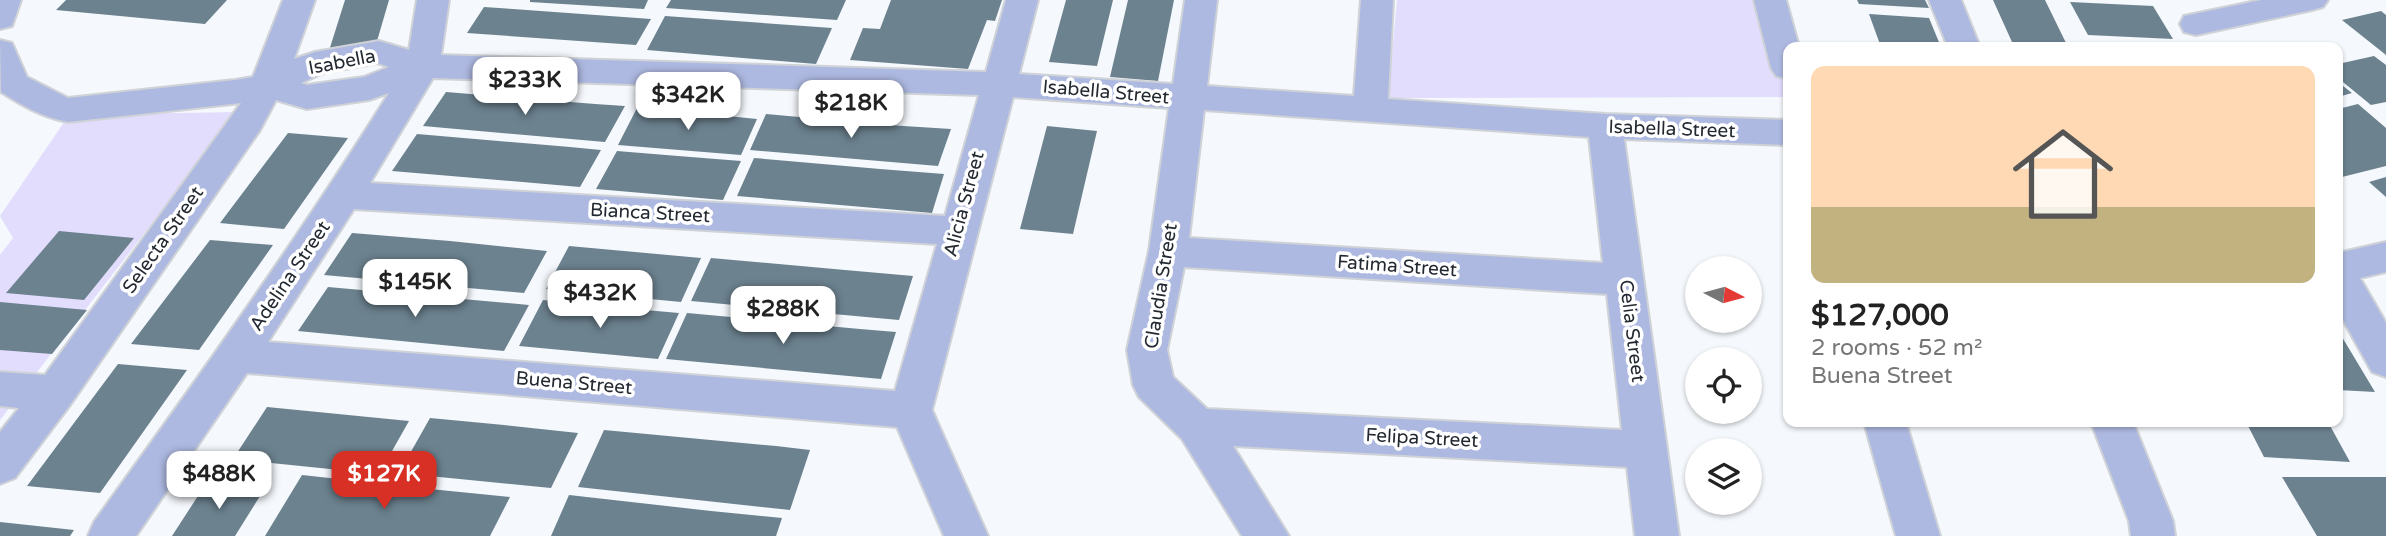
<!DOCTYPE html>
<meta charset="utf-8">
<style>
body{margin:0;font-family:"Varela Round",sans-serif;background:#f6f6f6;color:#222;height:100vh;display:flex;flex-direction:column;font-size:26px;white-space:nowrap}
*{box-sizing:border-box;margin:0}
p{font-size:23px;color:#767676}
.icon{flex:none;width:38px;height:38px;fill:none;stroke:currentColor;stroke-width:2;stroke-linecap:round;stroke-linejoin:round}
.map{position:relative;flex:1;overflow:hidden}
.details{position:absolute;left:1783px;top:42px;width:560px;height:385px;display:flex;flex-direction:column;background:#fff;border-radius:14px;box-shadow:0 2px 5px #0004}
.details>*{flex:none}
.needle{width:46px;rotate:96deg}
.tools{position:absolute;left:1685px;top:256px;display:grid;gap:14px}
.tools a{display:grid;place-items:center;width:77px;height:77px;border-radius:50%;background:#fff;box-shadow:0 2px 5px #0004;font-size:35px}
.price{position:absolute;translate:-50% -60px;padding:0 16px;border-radius:14px;background:#fff;color:#222;font-size:23px;line-height:46px;filter:drop-shadow(0 2px 4px #0008)}
.price::after{content:'';position:absolute;left:50%;top:42px;width:21px;height:16px;margin-left:-10px;background:inherit;clip-path:polygon(0 0,100% 0,50% 100%)}
.price.selected{background:#d93025;color:#fff}
ul{padding:0;list-style:none}
li{display:grid;align-content:center;gap:14px;height:371px;padding:0 28px}
li+li{border-top:2px solid #e0e0e0}
li span{display:grid;place-items:center;height:217px;border-radius:14px;color:#555}
li>.icon{margin-inline-start:auto}
span .icon{width:126px;height:126px;fill:#fffc;stroke-width:1}
li b{font-size:30px}
.map>svg:first-child{display:block}
.green{fill:#e2dcfd}
.building{fill:#6c828f}
.lines{fill:none;stroke-linecap:round;stroke-linejoin:round}
.minor-casing{stroke:#cfd3d7;stroke-width:4}
.minor{fill:#aeb9e1;fill-rule:evenodd}
.labels{text-anchor:middle;dominant-baseline:central;stroke-width:7;stroke-linejoin:round;paint-order:stroke}
.street-label{font-size:19px;fill:#232930;stroke:#fff}
</style>
<div class="map">
<svg width="2386" height="536" viewBox="0 0 2386 536">
<rect width="100%" height="100%" fill="#f5f8fc"/>
<path class="green" d="M1397,0h372l19,86v11l-400,1z
M238,112l-238,308v-165l13,-17 -13,-22 69,-101z"/>
<path class="building" d="M66,0h161l-22,24 -149,-14z
M345,0h44l-14,48 -47,6z
M530,0h118l-4,9 -114,-7z
M671,0h175l-9,20 -171,-12z
M891,0h111l-7,21 -8,-1 -19,49 -118,-9 13,-32 17,1z
M1066,0h47l-16,66 -48,-4z
M1128,0h46l-16,81 -48,-4z
M1857,0h68l4,8 -70,-4z
M1993,0h52l22,45 -55,-3z
M2070,2l83,4 20,33 -85,-4z
M484,7l29,2 138,10 -15,26 -169,-12z
M2381,11l5,4v40l-44,-35z
M1869,14l60,4 12,29h-60z
M665,16l56,4 111,8 -16,36 -169,-14z
M2374,56l12,9v37l-15,3 -33,-27v-14z
M2338,82l14,11 -14,4z
M446,92l149,12 30,2 -20,36 -182,-16z
M2358,104l28,24v38l-48,12v-69z
M637,108l90,8 30,3 -16,36 -123,-10z
M766,114l122,11 63,4 -13,37 -188,-16z
M1047,126l50,5 -24,103 -53,-5z
M288,133l60,5 -64,91 -64,-6z
M417,134l153,13 31,3 -21,37 -188,-16z
M617,151l61,5 63,5 -18,39 -127,-11z
M754,158l126,11 64,5 -12,39 -195,-17z
M2386,177v20l-17,-15z
M59,231l75,7 -50,62 -78,-7z
M352,233l98,8 97,10 -23,42 -200,-18z
M210,240l63,5 -74,105 -68,-6z
M569,246l132,12 -20,44 -135,-13z
M711,258l134,12 68,6 -14,44 -208,-19z
M328,287l201,18 -25,46 -206,-20z
M543,300l102,10 34,3 -21,46 -139,-13z
M0,302l87,8 -35,44 -52,-4z
M687,313l173,16 36,3 -15,47 -215,-20z
M2338,337h4l33,55 -37,-2z
M118,364l69,6 -87,123 -73,-7z
M267,407l142,14 -30,53 -146,-15z
M430,418l74,7 74,8 -27,55 -152,-15z
M2246,422h82l22,40 -86,-5z
M604,430l172,16 34,4 -20,60 -212,-23z
M302,475l138,15 70,7 -20,39h-225z
M2282,477h104v59h-69z
M207,482l58,6 -30,48h-63z
M569,495l142,16 71,7 -6,18h-225z
M0,522l74,8 -4,6h-70z"/>
<g class="lines">
<g class="minor-casing">
<path id="minor" d="M0,0h21l-9,26 -12,3z
M283,0h32l-21,59 21,-7 64,-11 30,9 8,-50h32l-8,55 545,17 20,-72h32l-19,74 154,10 12,-84h32l-10,86 147,10 7,-96h32l-5,99 217,15 183,6v25l-164,-6 55,397h-44l-8,-69 -394,-21 56,90h-47l-60,-97 -43,-42 -6,-12 -6,-35 22,-99 20,-143 -156,-11 -81,313 56,126h-44l-47,-109 -650,-54 -111,163h-48l6,-14c102,-141 203,-282 295,-429l-20,7 -62,9 -31,-9 -16,30 -190,275 -55,73 -15,6v-52l19,-24 -19,-2v-34l45,3 196,-272 -173,19c-26,-5 -45,-16 -67,-30l-1,-52 12,3 15,34 41,21 167,-18 18,-3zM378,63l11,4 -25,10 -57,8 -6,-2 22,-10zM433,78l546,17 -34,121 -575,-33zM1204,110l385,27 14,126 -414,-25zM354,209l583,35 -42,147 -627,-49zM1184,267l423,27 15,136 -415,-21 -34,-32 -6,-27z
M1754,0h32l13,47h-11v32l-12,-3 -5,-8z
M1929,0h32l19,47h-32z
M2261,0h67l-5,7 -11,3 -116,25 -12,-3 -4,-8 4,-8z
M2386,242v30l-26,6 26,45v54l-14,-5 -34,-61v-58z
M1864,422h42l34,114h-44z
M2091,422h42l40,99 2,15h-44l-2,-15z"/>
</g>
<use href="#minor" class="minor"/>
</g>
<g class="labels">
<g class="street-label">
<text transform="translate(342 62) rotate(-11)">Isabella</text>
<text transform="translate(1106 92) rotate(5)">Isabella Street</text>
<text transform="translate(1672 129) rotate(2)">Isabella Street</text>
<text transform="translate(964 204) rotate(-75)">Alicia Street</text>
<text transform="translate(650 213) rotate(3)">Bianca Street</text>
<text transform="translate(163 240) rotate(-55)">Selecta Street</text>
<text transform="translate(1397 266) rotate(4)">Fatima Street</text>
<text transform="translate(290 276) rotate(-56)">Adelina Street</text>
<text transform="translate(1161 286) rotate(-81)">Claudia Street</text>
<text transform="translate(1632 331) rotate(83)">Celia Street</text>
<text transform="translate(574 383) rotate(5)">Buena Street</text>
<text transform="translate(1422 438) rotate(3)">Felipa Street</text>
</g>
</g>
</svg>
<div class="tools">
<a><svg class="needle" viewBox="-14 -14 28 28"><path d="M0-13l5 13h-10z" fill="#e53935"/><path d="M0 13l5-13h-10z" fill="#767676"/></svg></a>
<a><svg class="icon" aria-label="locate" viewBox="0 0 24 24"><circle cx="12" cy="12" r="6"/><path d="M12 2v4M12 18v4M2 12h4M18 12h4"/></svg></a>
<a><svg class="icon" aria-label="layers" viewBox="0 0 24 24"><path d="M12 4l9 5-9 5-9-5zM3 14l9 5 9-5"/></svg></a>
</div>
<b class="price" style="left:525px;top:117px">$233K</b>
<b class="price" style="left:688px;top:132px">$342K</b>
<b class="price" style="left:851px;top:140px">$218K</b>
<b class="price" style="left:415px;top:319px">$145K</b>
<b class="price" style="left:600px;top:330px">$432K</b>
<b class="price" style="left:783px;top:346px">$288K</b>
<b class="price" style="left:219px;top:511px">$488K</b>
<b class="price selected" style="left:384px;top:511px">$127K</b>
<section class="details">
<ul>
<li><span style="background:linear-gradient(#ffd9b3 65%,#c2b280 0)"><svg class="icon" aria-label="home" viewBox="0 0 24 24"><path d="M3 11l9-7 9 7M6 9v11h12V9"/></svg></span><div><b>$127,000</b><p>2 rooms · 52 m²</p><p>Buena Street</p></div></li>
</ul>
</section>
</div>
